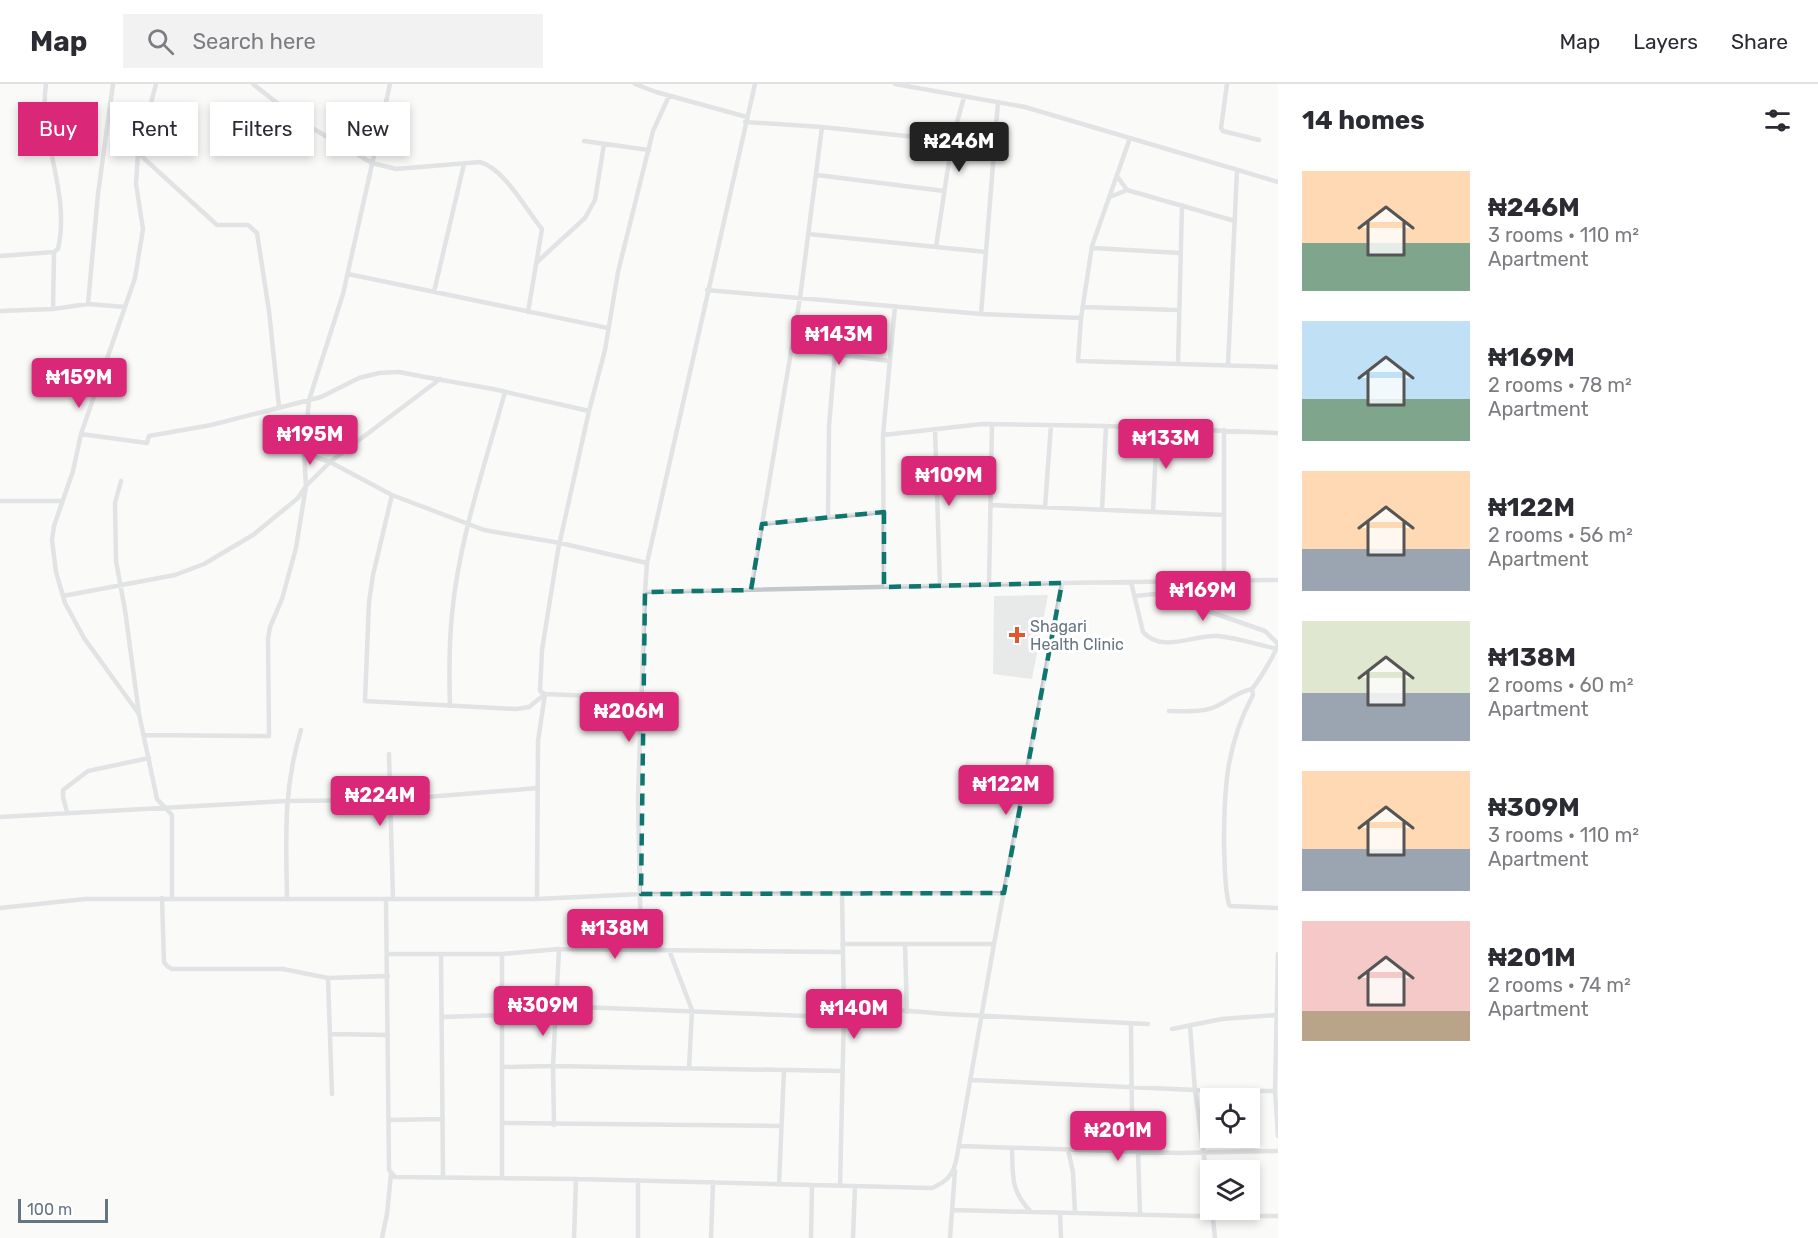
<!DOCTYPE html>
<meta charset="utf-8">
<style>
body{margin:0;font-family:Rubik,sans-serif;background:#f2f2f3;color:#2b2b33;height:100vh;display:flex;flex-direction:column;font-size:22px;white-space:nowrap}
*{box-sizing:border-box;margin:0}
p{font-size:20px;color:#7c7c81}
.icon{flex:none;width:33px;height:33px;fill:none;stroke:currentColor;stroke-width:2;stroke-linecap:round;stroke-linejoin:round}
.map{position:relative;flex:1;overflow:hidden}
.panel{display:flex;flex-direction:column;background:#fff;width:540px}
.panel>*{flex:none}
.top-card{position:absolute;left:18px;top:18px;width:570px;height:54px;display:flex;gap:12px}
.tools{position:absolute;left:1200px;top:1004px;display:grid;gap:12px}
.tools a{display:grid;place-items:center;width:60px;height:60px;border-radius:0px;background:#fff;box-shadow:0 3px 9px #0003;font-size:30px}
.scale{position:absolute;left:18px;bottom:15px;width:90px;box-sizing:border-box;padding-left:6px;border:3px solid #657683;border-top:0;font-size:16px;line-height:21px;white-space:nowrap;color:#657683;-webkit-text-stroke:4px #fff;paint-order:stroke}
.price{position:absolute;translate:-50% -51px;padding:0 14px;border-radius:6px;background:#db2777;color:#fff;font-size:20px;line-height:39px;filter:drop-shadow(0 2px 3px #0008)}
.price::after{content:'';position:absolute;left:50%;top:36px;width:18px;height:14px;margin-left:-9px;background:inherit;clip-path:polygon(0 0,100% 0,50% 100%)}
.price.current{background:#222;color:#fff}
ul{padding:0;list-style:none}
li{display:flex;align-items:center;gap:18px;height:150px;padding:0 24px}
li span{display:grid;place-items:center;flex:none;width:168px;height:120px;border-radius:0px;color:#555}
li>.icon{margin-inline-start:auto}
span .icon{width:72px;height:72px;fill:#fffc;stroke-width:1}
li b{font-size:26px}
h2{display:flex;justify-content:space-between;align-items:center;height:72px;padding:0 24px;font-size:26px}
.pill{padding:0 21px;border-radius:0px;background:#fff;box-shadow:0 3px 9px #0003;font-size:21px;line-height:54px}
.pill.current{background:#db2777;color:#fff}
header{display:flex;align-items:center;gap:36px;box-sizing:border-box;height:84px;padding:0 30px;background:#fff;border-bottom:2px solid #e1e1e2}
header strong{font-size:28px}
nav{display:flex;gap:33px;margin-inline-start:auto;font-size:21px}
.search{width:420px;height:54px;background:#f2f2f3;display:flex;align-items:center;gap:15px;box-sizing:border-box;padding:0 21px;border-radius:0px;color:#7c7c81;font-size:22px}
main{display:flex;flex:1;min-height:0}
.map>svg:first-child{display:block}
.built{fill:#e8e9e9}
.lines{fill:none;stroke-linecap:round;stroke-linejoin:round}
.minor{stroke:#c3c8cc;stroke-width:4.5}
.marked{fill:none;stroke:#0f766e;stroke-width:4.5;stroke-dasharray:12 8;stroke-linejoin:round}
.poi-dot{fill:#e4572e;stroke:#fff;stroke-width:2}
.labels{text-anchor:middle;dominant-baseline:central;stroke-width:6;stroke-linejoin:round;paint-order:stroke}
.poi-label{font-size:16px;fill:#657683;stroke:#fff;text-anchor:start}
</style>
<header>
<strong>Map</strong>
<div class="search"><svg class="icon" aria-label="search" viewBox="0 0 24 24"><circle cx="10" cy="10" r="6"/><path d="M15 15l6 6"/></svg>Search here</div>
<nav><a>Map</a><a>Layers</a><a>Share</a></nav>
</header>
<main>
<div class="map">
<svg width="1278" height="1154" viewBox="0 0 1278 1154">
<rect width="100%" height="100%" fill="#fafaf8"/>
<path class="built" d="M1048,511l-16,84 -39,-5 1,-78z"/>
<g class="lines">
<path class="minor" d="M253,0l47,37 72,42 24,6 84,-7c25,7 46,48 62,67l-14,83
M635,0l21,8 91,25
M895,0l130,23 253,75
M1227,0l-6,44 2,3 36,9
M745,38l77,5 130,14
M1130,54l-38,108 -11,72 -3,43 200,6
M584,57l65,9
M138,69l79,72h31l9,8 12,78 10,96
M817,91l127,16
M1117,92l10,14 108,31
M1110,113l17,-7
M808,150l178,18
M936,163l16,-106 12,-44
M1093,164l87,5
M0,172l54,-4 4,-3c13,-57 -20,-111 -12,-165
M537,178l48,-44 10,-18 9,-56
M348,190l260,54
M707,206l274,24 100,4
M434,208l30,-128
M88,220l10,-110 15,-110
M1083,223l95,3
M53,225l1,-57
M0,227l53,-2 35,-5 37,3
M981,230l17,-212
M792,265l98,12
M1178,280l4,-159
M1228,281l9,-195
M935,345l5,157
M81,350l66,9 2,-7 62,-11 110,-28 38,-19 20,-5 20,-1 26,5 68,12 96,22
M883,351l99,-11 124,2 172,7
M304,369l26,9 62,33 92,35 76,13 87,20
M121,397l-6,22 1,58 9,49 14,104 18,85 15,16v83
M392,411l-19,80 -4,27 -4,99 151,8 13,-2 16,-13 96,4
M0,417h62
M990,421l234,10
M1045,423l6,-82
M1102,426l4,-84
M1153,428l4,-84
M828,433l1,-91 6,-72
M762,440l122,-12
M1131,498l12,50c19,22 51,2 75,4 20,2 40,9 60,13
M1224,498v-152
M1062,499l216,-3
M989,500l3,-160
M884,503l-1,-152 12,-129
M751,506l49,-292 22,-171
M63,512l112,-21 29,-11 49,-29 45,-37 8,-12 24,-24 110,-83
M1135,512l20,-2 18,5 92,32 13,13c-2,9 -20,38 -26,45l1,6c-27,50 -29,94 -29,149 1,20 0,41 5,61l2,1 47,2
M450,622c-1,-31 -1,-61 2,-92 7,-75 33,-149 53,-222
M1169,627c16,0 33,2 48,-5 12,-6 22,-15 35,-17
M139,630l-55,-76 -19,-35 -9,-31 -4,-32 2,-14 19,-55 8,-37 54,-156 8,-49 -7,-45 2,-31 18,-69
M144,651l125,1 -1,-97 2,-12 12,-28 14,-51 10,-62 -2,-33 5,-53 34,-106 47,-210
M389,670l4,145
M67,728l-4,-15v-7l25,-19 61,-13
M0,733l286,-16 104,-1 148,-12
M162,814l2,64 3,4 5,3h111l45,9 60,-2
M287,814c-1,-60 -4,-109 14,-168
M386,815l3,271 6,7 181,2 356,9c16,-7 22,-14 25,-32l37,-212 68,-361 -417,9 2,-29 108,-479
M537,815l1,-158 7,-47 -5,-3 2,-41 16,-100 31,-139 16,-61 13,-78 35,-141 16,-35
M0,824l85,-9h452l104,-5 363,-1
M842,860h152
M905,861l2,67
M641,865l-3,-151 7,-206
M669,866l23,60 -3,59
M388,870h114l57,-5 283,3
M441,870l2,223
M502,870v223
M1278,870l-3,137 3,45
M328,894l4,116
M555,922l278,11c28,-13 82,-5 114,-3 67,3 134,7 201,10
M442,933l60,-2
M1131,940l1,96 6,32 2,62
M1190,942l5,64 15,110
M1172,945l50,-10 55,-4
M331,950l57,1
M502,983l51,-1 289,5
M971,996l224,10 80,1
M389,1036l54,-1
M502,1039l279,3
M554,1041l-1,-59 6,-117
M959,1062l219,7 100,-2
M1012,1064c1,28 -2,42 19,64
M1068,1066l5,22 2,41
M779,1100l5,-114
M840,1102l4,-174 -2,-118
M1212,1125l3,29
M952,1126l241,6h85
M1060,1129l1,25
M382,1154l5,-24 4,-40
M574,1154l2,-59
M638,1154v-58
M711,1154l2,-56
M811,1154l1,-53
M853,1154l2,-52
M950,1154l5,-67"/>
</g>
<path d="M0 0H1278V1154H0ZM884,428v75l178,-4 -58,310 -363,1 4,-302 106,-2 11,-66z" fill="#fafaf8" fill-opacity=".55" fill-rule="evenodd"/>
<path class="marked" d="M884,428v75l178,-4 -58,310 -363,1 4,-302 106,-2 11,-66z"/>
<path class="poi-dot" d="M1014 542h6v6h6v6h-6v6h-6v-6h-6v-6h6z"/>
<g class="labels">
<g class="poi-label">
<text x="1030" y="542">Shagari<tspan x="1030" dy="18">Health Clinic</tspan></text>
</g>
</g>
</svg>
<div class="tools">
<a><svg class="icon" aria-label="locate" viewBox="0 0 24 24"><circle cx="12" cy="12" r="6"/><path d="M12 2v4M12 18v4M2 12h4M18 12h4"/></svg></a>
<a><svg class="icon" aria-label="layers" viewBox="0 0 24 24"><path d="M12 4l9 5-9 5-9-5zM3 14l9 5 9-5"/></svg></a>
</div>
<div class="scale">100 m</div>
<b class="price current" style="left:959px;top:89px">₦246M</b>
<b class="price" style="left:839px;top:282px">₦143M</b>
<b class="price" style="left:79px;top:325px">₦159M</b>
<b class="price" style="left:310px;top:382px">₦195M</b>
<b class="price" style="left:1166px;top:386px">₦133M</b>
<b class="price" style="left:949px;top:423px">₦109M</b>
<b class="price" style="left:1203px;top:538px">₦169M</b>
<b class="price" style="left:629px;top:659px">₦206M</b>
<b class="price" style="left:1006px;top:732px">₦122M</b>
<b class="price" style="left:380px;top:743px">₦224M</b>
<b class="price" style="left:615px;top:876px">₦138M</b>
<b class="price" style="left:543px;top:953px">₦309M</b>
<b class="price" style="left:854px;top:956px">₦140M</b>
<b class="price" style="left:1118px;top:1078px">₦201M</b>
<div class="top-card">
<a class="pill current">Buy</a>
<a class="pill">Rent</a>
<a class="pill">Filters</a>
<a class="pill">New</a>
</div>
</div>
<section class="panel">
<h2>14 homes<svg class="icon" aria-label="filters" viewBox="0 0 24 24"><path d="M4 7h16M4 17h16"/><circle cx="9" cy="7" r="2"/><circle cx="15" cy="17" r="2"/></svg></h2>
<ul>
<li><span style="background:linear-gradient(#ffd9b3 60%,#7fa58c 0)"><svg class="icon" aria-label="home" viewBox="0 0 24 24"><path d="M3 11l9-7 9 7M6 9v11h12V9"/></svg></span><div><b>₦246M</b><p>3 rooms · 110 m²</p><p>Apartment</p></div></li>
<li><span style="background:linear-gradient(#bfe0f5 65%,#7fa58c 0)"><svg class="icon" aria-label="home" viewBox="0 0 24 24"><path d="M3 11l9-7 9 7M6 9v11h12V9"/></svg></span><div><b>₦169M</b><p>2 rooms · 78 m²</p><p>Apartment</p></div></li>
<li><span style="background:linear-gradient(#ffd9b3 65%,#9aa5b1 0)"><svg class="icon" aria-label="home" viewBox="0 0 24 24"><path d="M3 11l9-7 9 7M6 9v11h12V9"/></svg></span><div><b>₦122M</b><p>2 rooms · 56 m²</p><p>Apartment</p></div></li>
<li><span style="background:linear-gradient(#dfe7d0 60%,#9aa5b1 0)"><svg class="icon" aria-label="home" viewBox="0 0 24 24"><path d="M3 11l9-7 9 7M6 9v11h12V9"/></svg></span><div><b>₦138M</b><p>2 rooms · 60 m²</p><p>Apartment</p></div></li>
<li><span style="background:linear-gradient(#ffd9b3 65%,#9aa5b1 0)"><svg class="icon" aria-label="home" viewBox="0 0 24 24"><path d="M3 11l9-7 9 7M6 9v11h12V9"/></svg></span><div><b>₦309M</b><p>3 rooms · 110 m²</p><p>Apartment</p></div></li>
<li><span style="background:linear-gradient(#f6c9c9 75%,#b9a48a 0)"><svg class="icon" aria-label="home" viewBox="0 0 24 24"><path d="M3 11l9-7 9 7M6 9v11h12V9"/></svg></span><div><b>₦201M</b><p>2 rooms · 74 m²</p><p>Apartment</p></div></li>
</ul>
</section>
</main>
